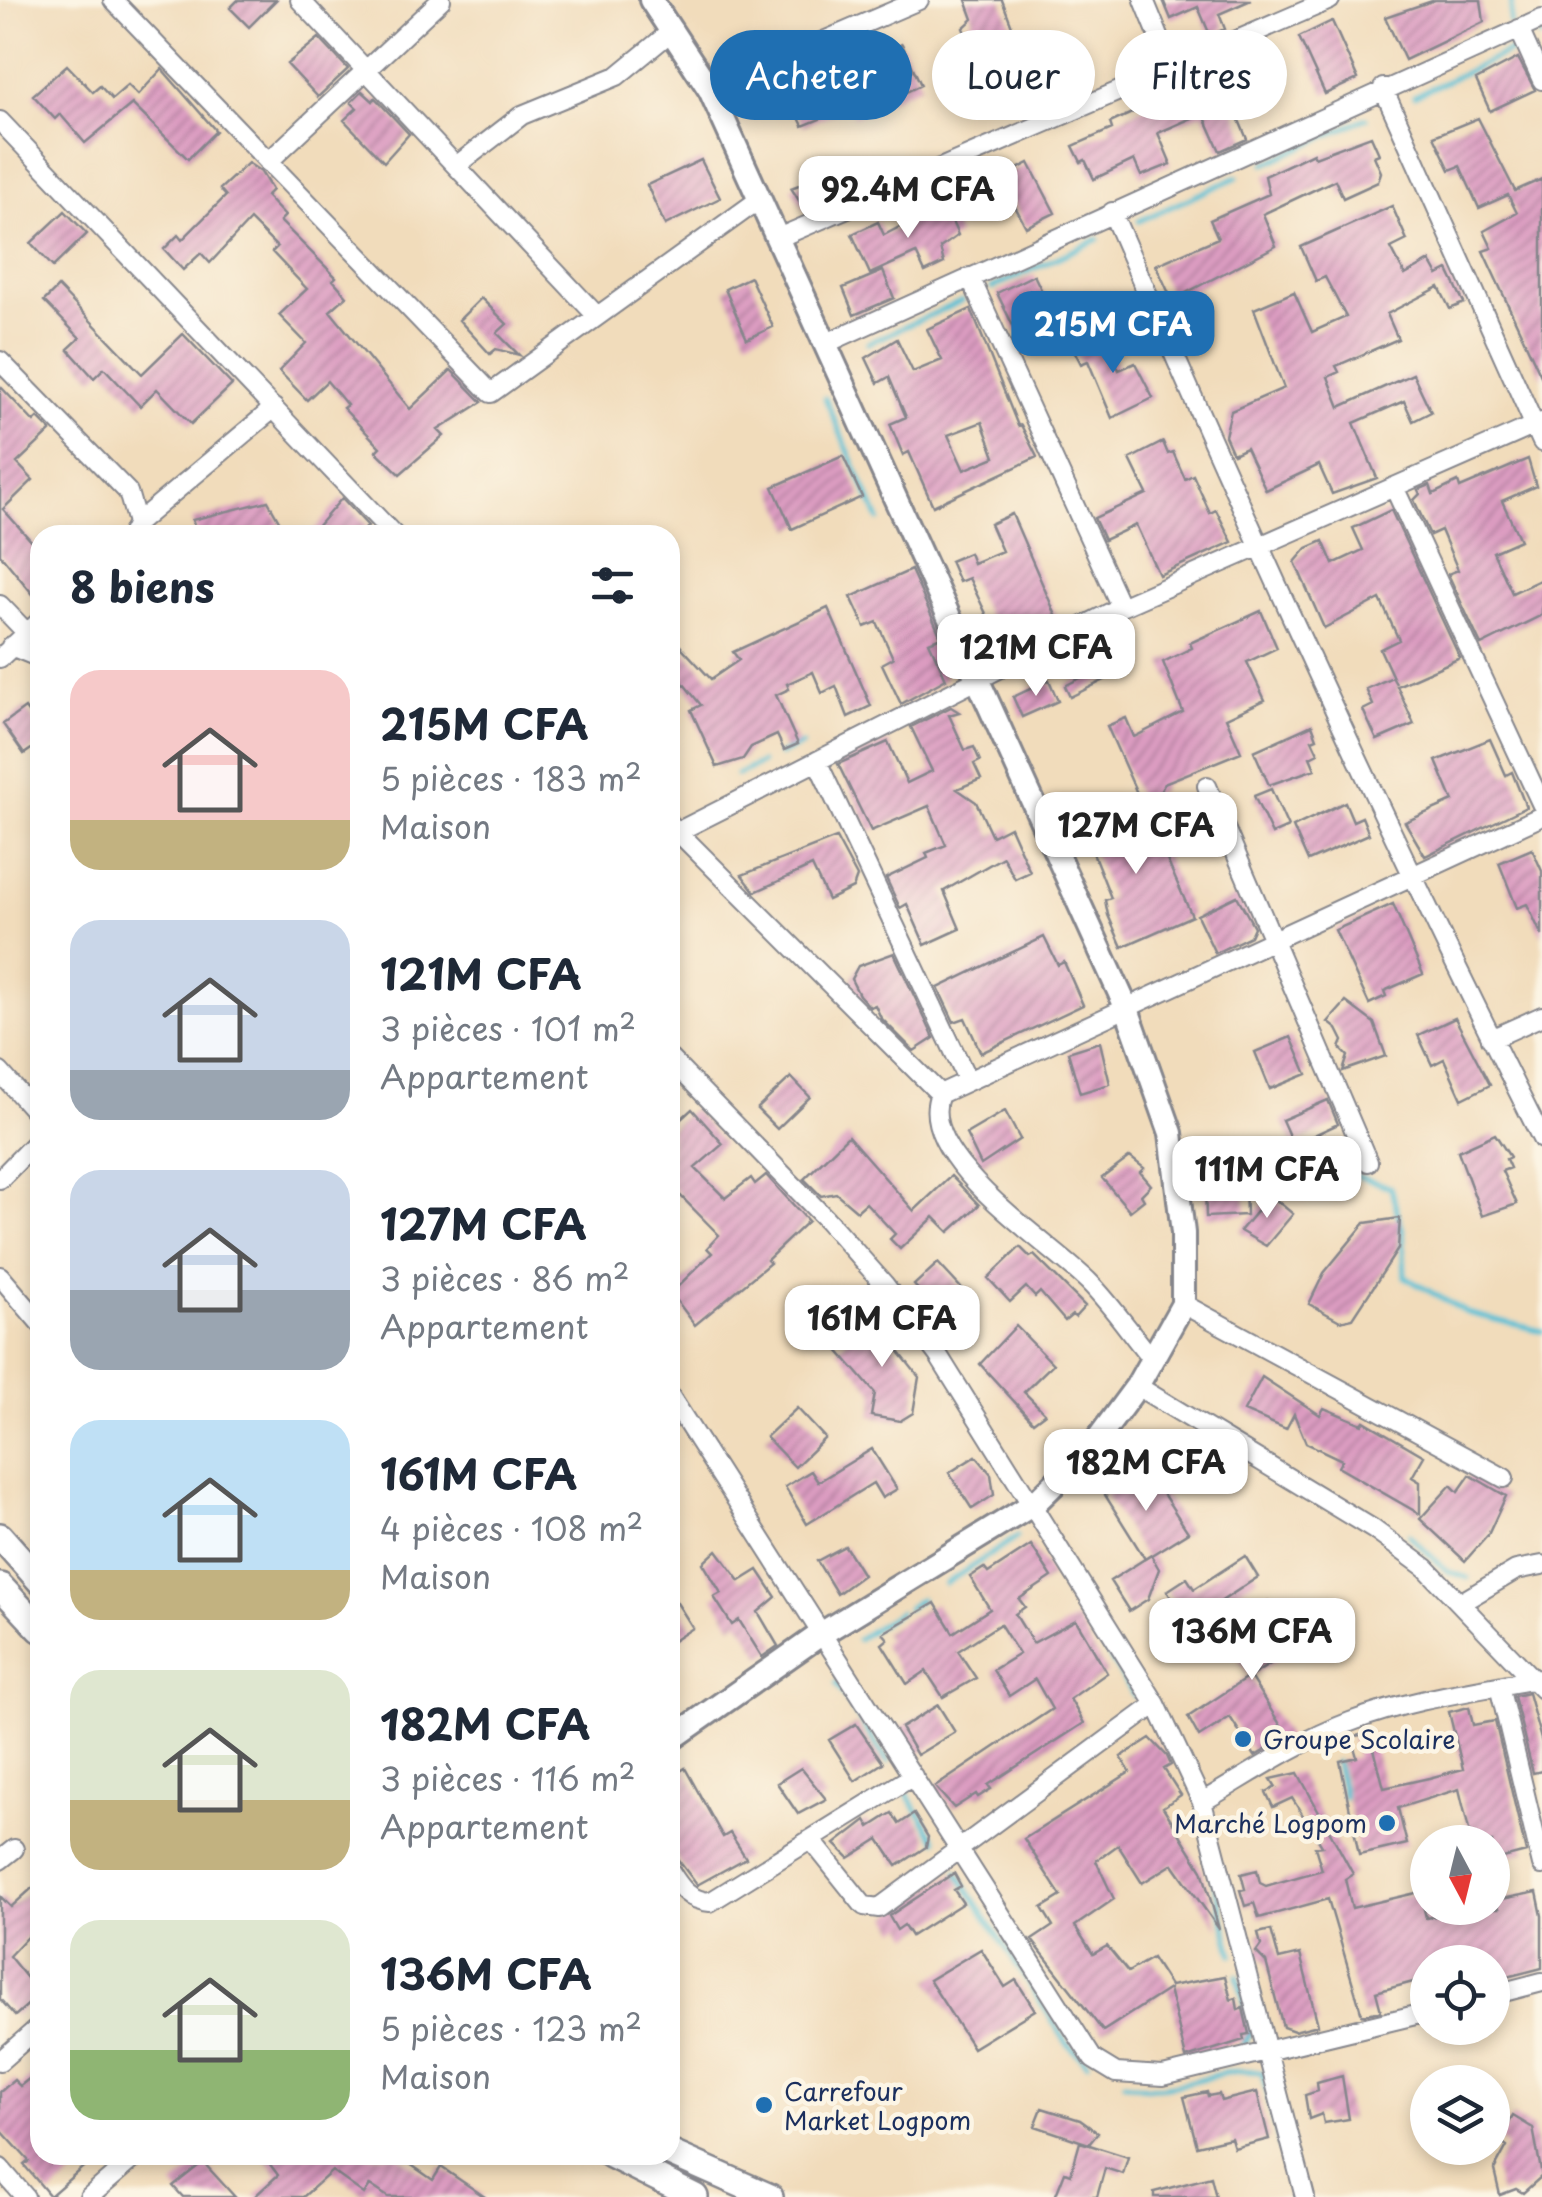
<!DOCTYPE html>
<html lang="fr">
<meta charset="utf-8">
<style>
body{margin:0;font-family:"Playpen Sans",sans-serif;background:#f2f2f3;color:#1f2937;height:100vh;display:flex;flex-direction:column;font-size:38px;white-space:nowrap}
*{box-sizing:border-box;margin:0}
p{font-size:32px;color:#747a83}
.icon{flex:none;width:55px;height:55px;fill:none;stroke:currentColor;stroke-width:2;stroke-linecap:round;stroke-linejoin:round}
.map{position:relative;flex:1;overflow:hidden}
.panel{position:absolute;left:30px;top:525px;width:650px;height:1640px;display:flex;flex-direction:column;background:#fff;border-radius:30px;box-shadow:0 5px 15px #0003}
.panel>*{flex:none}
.guide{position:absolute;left:710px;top:30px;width:680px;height:90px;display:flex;gap:20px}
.needle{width:65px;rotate:173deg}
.controls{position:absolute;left:1410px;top:1825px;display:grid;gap:20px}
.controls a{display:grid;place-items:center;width:100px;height:100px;border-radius:50%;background:#fff;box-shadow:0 5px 15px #0003;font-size:50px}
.price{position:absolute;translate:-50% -85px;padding:0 22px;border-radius:20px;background:#fff;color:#222;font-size:32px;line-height:65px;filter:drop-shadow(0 2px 5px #0008)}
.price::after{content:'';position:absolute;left:50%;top:60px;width:30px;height:22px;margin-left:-15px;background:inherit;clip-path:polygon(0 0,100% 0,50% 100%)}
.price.current{background:#1f6fb2;color:#fff}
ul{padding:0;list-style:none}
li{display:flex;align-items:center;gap:30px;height:250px;padding:0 40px}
li span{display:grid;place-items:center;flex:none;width:280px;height:200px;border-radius:30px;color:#555}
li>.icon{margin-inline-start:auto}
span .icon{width:120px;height:120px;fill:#fffc;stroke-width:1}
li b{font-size:42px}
h2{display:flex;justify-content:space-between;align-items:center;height:120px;padding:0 40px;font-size:42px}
.tag{padding:0 35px;border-radius:45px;background:#fff;box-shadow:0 5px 15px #0003;font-size:35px;line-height:90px}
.tag.current{background:#1f6fb2;color:#fff}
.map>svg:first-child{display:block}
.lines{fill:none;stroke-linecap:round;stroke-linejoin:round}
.stream{stroke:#58c0d5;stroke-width:5}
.building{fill:url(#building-hatch);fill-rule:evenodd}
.minor-casing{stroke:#86868c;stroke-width:22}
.tertiary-casing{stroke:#86868c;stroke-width:28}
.secondary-casing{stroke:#86868c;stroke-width:30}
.minor{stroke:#fff;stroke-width:18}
.tertiary{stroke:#fff;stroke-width:22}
.secondary{stroke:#fff;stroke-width:25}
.poi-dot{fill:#1f6fb2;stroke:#fcf5e5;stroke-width:4}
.labels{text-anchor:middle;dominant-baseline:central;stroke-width:9;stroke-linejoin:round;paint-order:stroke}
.poi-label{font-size:25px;fill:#1b2f5e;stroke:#fcf5e5;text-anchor:start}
</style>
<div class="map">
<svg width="1542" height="2197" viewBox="0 0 1542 2197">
<defs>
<pattern id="building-hatch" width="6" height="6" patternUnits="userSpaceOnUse" patternTransform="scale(2.5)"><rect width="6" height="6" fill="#dc9cc1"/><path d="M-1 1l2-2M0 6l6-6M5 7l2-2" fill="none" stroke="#b280a0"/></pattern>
</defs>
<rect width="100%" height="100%" fill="#fcf5e5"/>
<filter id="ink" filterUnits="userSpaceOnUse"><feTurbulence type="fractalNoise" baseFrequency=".01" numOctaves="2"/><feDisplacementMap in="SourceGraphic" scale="20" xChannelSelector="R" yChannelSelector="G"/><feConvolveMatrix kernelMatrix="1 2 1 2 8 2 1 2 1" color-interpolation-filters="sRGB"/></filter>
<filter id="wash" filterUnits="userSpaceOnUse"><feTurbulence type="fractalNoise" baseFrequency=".0048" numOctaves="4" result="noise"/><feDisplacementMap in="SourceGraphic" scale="40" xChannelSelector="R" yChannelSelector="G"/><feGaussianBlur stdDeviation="2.25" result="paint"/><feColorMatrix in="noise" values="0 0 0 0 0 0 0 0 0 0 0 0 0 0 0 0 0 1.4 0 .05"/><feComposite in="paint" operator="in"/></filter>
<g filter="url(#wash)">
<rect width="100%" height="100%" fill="#f1dcbb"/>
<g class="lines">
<path class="stream" d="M1510,23l2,-23
M1540,37l2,-1
M1414,96l106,-49
M1265,164l101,-46
M1139,221l98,-44
M992,288l106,-49
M868,343l94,-42
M825,398l54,122
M779,755l23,-10
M737,775l24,-12
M1351,1174l39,13 13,44 2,46 62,36 75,18
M1409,1535l38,36 21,7
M945,1584l72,-47
M1074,1600l60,96
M907,1608l13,-9
M858,1639l41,-27
M836,1684l52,78
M1336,1762l8,35
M904,1788l32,52
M1209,1862l24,93
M957,1872l109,170 21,21
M1237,1976l15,54 -10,19
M1124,2082c51,18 99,-21 138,-9l31,124"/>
</g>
<g id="blocks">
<path class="building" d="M238,0h38l-27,27 -19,-19z
M966,0h36l16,42 -41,18 -14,-32 10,-9z
M1163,0h88l-32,14 6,15 -15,6 -12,-28 -27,12z
M1435,0h46l3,22 -79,38 -20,-43z
M1332,21l26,58 -33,15 -26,-57z
M319,38l29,31 -30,28 -31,-33z
M902,44l19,41 -67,32 -5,-10 -46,19 -19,-40 11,-5 -2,-5 49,-24 7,16z
M1518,58l17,32 -45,21 -14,-31z
M67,65l26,27 7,-6 12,13 16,-14 10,10 24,-26 54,62 -28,28 -56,-55 -47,39 -25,-29 -5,5 -22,-24z
M1219,73l28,66 -27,12 -17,-38 -45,20 13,31 -30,12 -7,-16 -40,19 -9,-19 -4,2 -8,-16 39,-17 -2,-6z
M362,91l11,10 2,-3 34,36 -25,28 -40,-42 13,-12 -6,-6z
M1478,118l37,73 27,-12v199l-59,-127 9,-3 -8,-17 33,-18 -9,-18 -29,13 -19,-42 -10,4 -16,-34z
M1371,136l8,18 -5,2 7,16 -3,10 -35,16 -8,-18 -72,34 13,32 -104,54 -16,-35 62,-27 -8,-18 59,-26 -4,-18 48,-23 2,4z
M701,160l19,38 -55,27 -18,-40z
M248,163l13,9 11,18 -6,6 19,20 -5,5 56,56 -3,3 14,16 -17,15 80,98 41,-39 31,32 -44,28 6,6 -44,38 -24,-23 4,-4 -37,-39 4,-3 -20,-24 -20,19 -28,-29 27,-28 -27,-28 28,-26 -35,-37 5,-5 -27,-27 -40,43 -9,-10 -18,17 -19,-21 14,-14 4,5 44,-44 -6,-7z
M1029,163l26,50 -29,14 -26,-49z
M831,173l10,22 -36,15 -14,-22z
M944,204l14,31 -18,13 4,15 -19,9 -9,-19 -46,21 -18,-40 26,-12 6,13z
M1392,206l15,34 -16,8 14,27 25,-14 8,14 10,-5 16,33 -14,6 -11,-22 -52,27 11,25 -62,27 3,6 -11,5 12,30 73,-33 18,38 -18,9 -9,-20 -50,22 23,55 -45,16 -13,-29 -53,25 -20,-42 -13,6 -8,-18 6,-25 53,-23 -30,-79 40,-17 18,40 34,-15 -21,-40 -9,4 -15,-34z
M65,211l22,23 -34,33 -22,-24z
M883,271l11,27 -40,17 -11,-27z
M1034,275l19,39 -7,3 13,28 -14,7 -15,-27 -14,7 -19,-39z
M750,277l23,50 -26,12 -22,-50z
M58,287l84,87 41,-40 49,51 -41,39 -34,-35 -17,17 -36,-38 -10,10 -26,-29 12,-11 -36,-37z
M481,298l26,26 -10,9 22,22 -23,-6 -6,5 -31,-34z
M971,309l47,117 3,-1 16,32 -104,49 -24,-54 -6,3 -13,-31 16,-7 -17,-40 -11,6 -12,-25 31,-19 16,33 29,-12 -15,-31zM982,422l13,35 -31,13 -16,-35z
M1102,332l17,38 16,-7 18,35 -41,20 -24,-57 -7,3 -9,-18z
M0,386l34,36 4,-4 13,13 -34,32 16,17 -30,29 37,42v52l-40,-49z
M1163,442l5,12 5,-2 12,27 8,-4 17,38 6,-3 16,32 -73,33 -23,-50 -32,15 -10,-22 53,-24 -17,-35z
M843,456l19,41 -70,32 -19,-42z
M1528,459l8,27 -34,15 18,39 -27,12 19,41 30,-14v36l-61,30 -33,-71 10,-4 -17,-40 -11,5 -16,-35 6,-6 -2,-4 12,-5 3,9 25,-12 2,6z
M342,498l26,28 -9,9h-49z
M268,501l19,34h-89l-6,-15z
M1391,510l69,148 -63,28 17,38 -37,16 -14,-30 10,-5 -7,-16 26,-12 4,7 -16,-35 19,-9 -19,-41 -56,29 -29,-66 12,-14 16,-7 10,23 30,-14 -10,-22z
M1012,514l46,106 -57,25 -32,-67 -10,4 -9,-21 19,-8 4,10 29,-12 -12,-27z
M911,570l30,67 -12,5 17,37 -45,25 -19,-40 11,-6 -16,-36 -12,5 -14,-30z
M828,608l43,98 -23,11 -12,-31 -14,7 -9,-21 -26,12 2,5 -13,6 22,49 -14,6 -7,-15 -26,12 -8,12 -26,8 -26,-57 10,-5 -31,-38v-32l41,44 28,-19 -6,-8z
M1261,611l16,37 -30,14 18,38 -39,18 15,34 -77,31 -3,8 -21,9 -33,-74 19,-8 8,19 49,-25 -20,-50 29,-14 -2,-5z
M1114,635l15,33 -59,29 -5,-11 25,-13 -10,-22z
M1049,680l9,21 -36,16 -9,-20z
M951,707l8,5 -10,3 16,35 9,-3 6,14 -6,3 7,15 -24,10 19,13 16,34 18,-9 20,45 -15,7 -12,-22 -59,34 16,38 -35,16 -18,-41 -7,4 -14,-30 42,-20 -2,-5 20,-8 -17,-39 -58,25 -33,-67 50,-22 19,41 25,-12 -21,-44z
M25,708l15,21v14l-16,11 -21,-30z
M1312,725l5,13 -5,2 6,13 -8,4 5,12 -46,16 -15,-34z
M1490,739l16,36 6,-3 14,35 -101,49 -20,-34 48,-21 -17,-40z
M1271,789l17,38 -16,7 -18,-38z
M1345,802l8,19 9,-4 7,17 -61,27 -15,-34z
M1142,804l50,112 -70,31 -14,-32 -3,-15 6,-2 -27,-68z
M836,838l21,39 -4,11 -25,12 -16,-34 -57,26 -13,-17z
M1532,849l10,22v65l-15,-32 -10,4 -18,-45z
M1237,896l17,31 -4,9 -35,17 -18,-38z
M1393,904l30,70 -39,17 2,5 -17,8 -34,-74z
M1044,937l14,28 6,-3 19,43 -102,48 -16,-35 -11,4 -16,-34z
M894,953l40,85 -20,13 -33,-33 -6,-13 -5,2 -11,-12 -8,-16 7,-13z
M1346,1002l28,21 12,33 -43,15 5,-15 -8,-8 3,-7 -6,-12 -9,-7z
M1455,1018l35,67 -28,14 -18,-40 -12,6 -14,-30z
M1291,1037l16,37 -37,15 -15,-37z
M1100,1042l10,42 -30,9 -12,-41z
M791,1077l19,20 -33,32 -20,-20z
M1328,1100l10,24 -45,21 -11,-25z
M692,1109l31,35 -28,24 30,30 26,-20 4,6 11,-9 42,46 -41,39 3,3 -75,62 -24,-32 41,-40 -5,-5 12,-13 -49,-50v-56z
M1005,1111l15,28 -39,26 -15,-31z
M1495,1134l15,23 -4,2 4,9 -8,3 15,33 -35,12 -24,-65z
M848,1136l66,75 37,-35 28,29 -30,27 -15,-15 -34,32 -10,-10 5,-5 -29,-31 -9,8 -21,-18 -15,3 -17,-17z
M1130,1157l14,11 -4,4 11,13 -10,10 3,5 -14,11 -28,-33z
M1245,1183l1,32 -40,2 -1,-31z
M1270,1195l23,19 -27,32 -26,-15z
M1400,1218l-2,31 -45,69 -13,3 -31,-17 15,-31 41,-50z
M1020,1247l10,10 4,-2 51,51 -10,11 -3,-2 -7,6 -25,-29 -5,5 -9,-10 -16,15 -22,-24z
M938,1263l23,25 -24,22 -23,-25z
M869,1314l50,63 -6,36 -13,8 -29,-5 4,-23 -38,-44 11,-10 -4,-4z
M1016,1326l37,38 -29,28 21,21 -12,9 -53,-58z
M1262,1377l58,38 4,-7 38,16 2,-3 60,35 -12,21 8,5v32l-82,-47 4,-7 -36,-17 -12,-29 -8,15 -42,-18z
M797,1408l28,30 -30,29 -29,-30z
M872,1449l25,40 -15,9 -9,-15 -66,41 -22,-37 26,-16 7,11z
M976,1456l15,18 3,21 -22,14 -23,-36z
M1147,1469l41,63 -43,27 -40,-64z
M1470,1475l36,21 -18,39 -23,26 -45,-42 31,-34 7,7z
M1031,1545l21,32 -33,22 6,8 -10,7 18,29 43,-23 31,53 -37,26 14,24 -96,62 3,4 -13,8 -2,-3 -22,14 -19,-21 117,-78 -17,-30 -26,17 -16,-26 26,-16 -19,-30 -42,27 18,27 -33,19 -17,-26 -19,13 -25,-40 6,-5 -5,-6 52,-30 18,30 37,-24 -20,-32 14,-9 4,5z
M845,1546l18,29 -26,19 -20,-33z
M717,1550l23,31 18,-11 18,27 -18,15 20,34 -16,11 -23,-37 -7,5 -18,-28 7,-4 -18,-30z
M1151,1555l8,14 -11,30 -19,12 -19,-30z
M1245,1556l13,21 -70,46 -21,-32 20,-13 7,11z
M670,1592l23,36 -23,15z
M1268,1601l23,23 -4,3 8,21 -45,29 38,60 -33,19 -25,-39 -31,20 -11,-20 62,-41 -11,-17 12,-12 -16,-22z
M1528,1693l14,50v28l-9,2 -19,-77z
M938,1705l17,27 -38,23 -16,-27z
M1469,1707l4,18 22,-4 31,131 -34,9v-19h-20l-13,-53 -61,19 9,36 -48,11 -19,-94 17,-4 -6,-20 19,-4 14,55 45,-10 34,-9 -14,-57z
M856,1724l27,39 -28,18 -26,-41z
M1150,1738l17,18 4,9 -7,4 17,26 -18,12 39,63 17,59 -46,-65 -31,19 -24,-38 -22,16 18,38 -39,27 18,28 14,-8 21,26 24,-14 18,28 55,-10 6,24 5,-2 2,12 5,-2 6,26 -6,1 1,5 -58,18 -17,-69 -66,42 -71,-91 21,-14 -11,-18 19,-12 -37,-57 106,-67 -9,-15z
M685,1768l38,69 7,-4 16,25 -49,27 -27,-36v-71z
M801,1768l25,31 -28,15 -21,-31z
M1298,1773l55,101 -8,5 7,29 68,-16 6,26 47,-10h26l-2,-8 40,-8 5,24v52l-50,13v-19h-64v16l-52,14 5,19 -19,4 -34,-116 -69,19 -5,-15 -9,3 -5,-16 5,-1 -4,-15 16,-4 3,13 6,3 56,-16 -7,-23 7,-1 -30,-48 -19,9 -7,-15 10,-5 -5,-8z
M892,1813l7,11 15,-10 14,23 -2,10 -29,19 -18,-27 -30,19 -14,-14 31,-24 4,7z
M954,1873l7,13 -7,4 9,13 -52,33 -7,-11 -7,5 -8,-14z
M40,1881v42l-31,33 31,38 -25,22 -15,-17v-103l11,11z
M1271,1930l8,29 21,-5 18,71 -24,6 -11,-4 -17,-65 -10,-10 5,-7 -3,-12z
M981,1949l24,38 11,-7 19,30 -62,38 -44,-68z
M40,2070v85h57l-47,41 -26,-31 5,-4 -29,-32v-37l14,-12 6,6z
M1342,2076l7,43 -25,4 -2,-9 -13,5 -4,-24 13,-4 -1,-8z
M1207,2092l1,4 11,-2 2,7 36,-9 12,47 -35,9 -3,-10 -34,8 -13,-49z
M1042,2108l38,12 18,13 -9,11 -54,-18z
M1513,2116l20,12 9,48 -19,17 -7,-4 -16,6 -6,-25 13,-24 -8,-6z
M1080,2142l48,15 -5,17 -18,-6 -8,29h-42l10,-25 6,2z
M263,2155h134l36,25 8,-13 44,30h-97l-18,-12 -6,9 -32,-23 -29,26h-49l24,-22z
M203,2162l32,35h-52l-10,-11z
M1211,2177l5,20h-62v-5z"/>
</g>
</g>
<g filter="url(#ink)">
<use href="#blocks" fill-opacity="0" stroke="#86868c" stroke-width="2.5"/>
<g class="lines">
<g class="minor-casing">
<path id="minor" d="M113,0l378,393 269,-194
M300,0l297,316
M1144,0l29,71
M1519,29l23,51
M1383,88l159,354
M710,90l209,-90
M0,121l394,414
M268,162l173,-162
M456,166l66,-51 95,-39 56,-46
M1112,212c135,313 276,622 430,927
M778,238l552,-238
M970,277l151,330
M829,342l713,-323
M0,361l128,131 9,31 -6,12
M1394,487l148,318
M137,523l137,-115
M0,605l25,26
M11,646l29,12
M0,658l40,-37
M817,761l150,318
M1207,786l161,376
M670,824l270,270 602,-278
M671,835l450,-228 421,-185
M1491,1039l51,-23
M670,1059l156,160 58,65 54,71 218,349 46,98 103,395
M0,1072l40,45
M940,1094c-27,62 110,149 149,188 23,23 42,52 63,77
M0,1179l40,-41
M0,1276l40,47
M1183,1304l321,174
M1137,1386l236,143 53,39 116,121
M670,1396l423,663 23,14 47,3 265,-64
M1462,1602l54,-32 26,-5
M1499,1686l43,179
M1202,1802c48,-28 95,-60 148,-80 60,-23 123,-31 186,-43
M812,1841l52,65 15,2 277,-204
M0,1860l14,-11
M670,1871c11,18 19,29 40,31l203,-126
M1492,1995l50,-13
M0,2061l40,-35
M0,2168l25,29
M89,2197l49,-42"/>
</g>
<g class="tertiary-casing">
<path id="tertiary" d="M651,0l59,90 417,919 44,124 12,100v71l-46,82 -45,61 -57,56 -214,131 -151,106"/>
</g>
<g class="secondary-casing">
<path id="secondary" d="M0,1536l40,45
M0,1586l40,43
M670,2153l100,44
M611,2155l84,42"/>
</g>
<use href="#minor" class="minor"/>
<use href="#tertiary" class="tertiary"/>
<use href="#secondary" class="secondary"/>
</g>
</g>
<g class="poi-dot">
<circle cx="1243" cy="1739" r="10"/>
<circle cx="1387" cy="1823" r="10"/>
<circle cx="764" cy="2105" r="10"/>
</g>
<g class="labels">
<g class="poi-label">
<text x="1263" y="1739">Groupe Scolaire</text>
<text x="1367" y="1823" text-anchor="end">Marché Logpom</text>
<text x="784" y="2091">Carrefour<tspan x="784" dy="29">Market Logpom</tspan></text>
</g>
</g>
</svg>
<div class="controls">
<a><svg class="needle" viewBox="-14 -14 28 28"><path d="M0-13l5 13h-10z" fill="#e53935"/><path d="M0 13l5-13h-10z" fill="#747a83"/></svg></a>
<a><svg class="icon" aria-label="locate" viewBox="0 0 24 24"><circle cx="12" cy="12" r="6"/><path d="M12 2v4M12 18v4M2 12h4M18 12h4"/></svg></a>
<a><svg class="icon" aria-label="layers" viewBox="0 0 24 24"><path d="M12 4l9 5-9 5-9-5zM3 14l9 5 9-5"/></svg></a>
</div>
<b class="price" style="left:908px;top:241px">92.4M CFA</b>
<b class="price current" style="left:1113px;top:376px">215M CFA</b>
<b class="price" style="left:1036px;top:699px">121M CFA</b>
<b class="price" style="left:1136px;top:877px">127M CFA</b>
<b class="price" style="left:1267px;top:1221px">111M CFA</b>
<b class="price" style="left:882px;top:1370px">161M CFA</b>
<b class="price" style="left:1146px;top:1514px">182M CFA</b>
<b class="price" style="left:1252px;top:1683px">136M CFA</b>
<div class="guide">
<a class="tag current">Acheter</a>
<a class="tag">Louer</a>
<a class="tag">Filtres</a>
</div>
<section class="panel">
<h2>8 biens<svg class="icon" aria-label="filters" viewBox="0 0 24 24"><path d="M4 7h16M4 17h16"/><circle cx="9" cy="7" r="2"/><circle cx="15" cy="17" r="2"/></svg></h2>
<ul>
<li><span style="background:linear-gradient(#f6c9c9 75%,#c2b280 0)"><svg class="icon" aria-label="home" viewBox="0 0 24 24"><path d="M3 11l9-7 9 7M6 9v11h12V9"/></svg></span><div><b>215M CFA</b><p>5 pièces · 183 m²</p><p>Maison</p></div></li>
<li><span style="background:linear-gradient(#c9d6e8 75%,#9aa5b1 0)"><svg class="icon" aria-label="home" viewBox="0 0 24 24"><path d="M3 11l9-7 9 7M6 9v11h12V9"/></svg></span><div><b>121M CFA</b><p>3 pièces · 101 m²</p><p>Appartement</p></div></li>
<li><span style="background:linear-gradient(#c9d6e8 60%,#9aa5b1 0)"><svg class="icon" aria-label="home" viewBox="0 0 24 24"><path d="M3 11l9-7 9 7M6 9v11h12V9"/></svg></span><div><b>127M CFA</b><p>3 pièces · 86 m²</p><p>Appartement</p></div></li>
<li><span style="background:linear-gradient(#bfe0f5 75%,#c2b280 0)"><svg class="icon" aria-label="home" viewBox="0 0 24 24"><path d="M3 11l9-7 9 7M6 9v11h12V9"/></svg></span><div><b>161M CFA</b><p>4 pièces · 108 m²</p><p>Maison</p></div></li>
<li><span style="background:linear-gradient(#dfe7d0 65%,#c2b280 0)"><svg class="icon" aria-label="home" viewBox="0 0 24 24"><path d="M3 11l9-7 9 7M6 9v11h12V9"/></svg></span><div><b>182M CFA</b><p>3 pièces · 116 m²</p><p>Appartement</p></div></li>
<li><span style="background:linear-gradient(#dfe7d0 65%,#8fb573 0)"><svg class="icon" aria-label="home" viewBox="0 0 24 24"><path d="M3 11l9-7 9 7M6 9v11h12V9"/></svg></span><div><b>136M CFA</b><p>5 pièces · 123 m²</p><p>Maison</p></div></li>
</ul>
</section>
</div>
